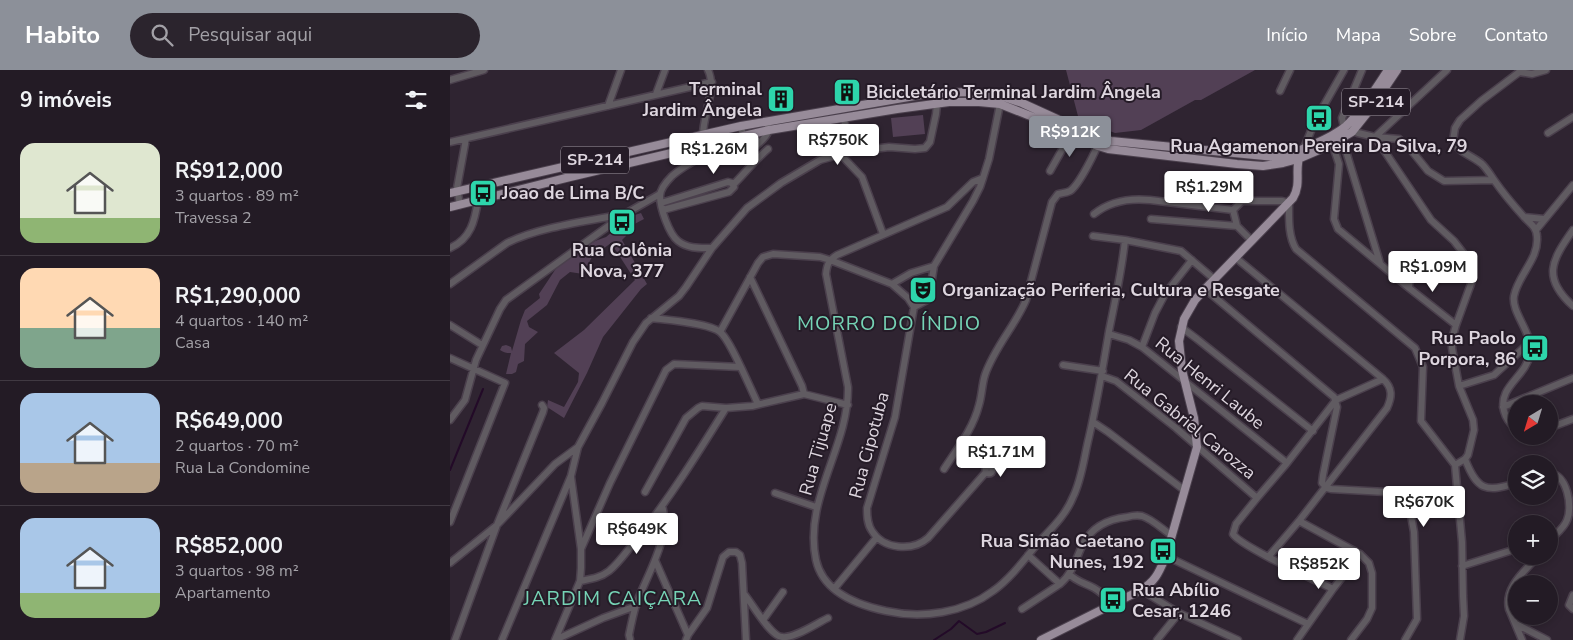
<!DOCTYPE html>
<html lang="pt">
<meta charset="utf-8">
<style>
body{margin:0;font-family:"Nunito Sans",sans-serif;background:#2b242d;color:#f1f3f6;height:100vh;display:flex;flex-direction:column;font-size:19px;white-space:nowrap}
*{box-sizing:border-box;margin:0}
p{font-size:16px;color:#a3a1a7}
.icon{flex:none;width:28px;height:28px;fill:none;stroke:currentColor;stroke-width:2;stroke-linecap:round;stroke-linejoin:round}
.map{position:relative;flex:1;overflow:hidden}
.sheet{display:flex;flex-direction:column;background:#231b25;width:450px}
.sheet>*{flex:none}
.needle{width:32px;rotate:218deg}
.controls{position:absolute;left:1058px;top:325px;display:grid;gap:10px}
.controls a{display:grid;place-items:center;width:50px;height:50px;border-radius:50%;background:#231b25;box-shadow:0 2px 8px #0003,0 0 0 1px #403942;font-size:25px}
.price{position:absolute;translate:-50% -42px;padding:0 11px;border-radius:5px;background:#fff;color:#222;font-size:16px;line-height:32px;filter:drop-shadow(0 1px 2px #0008)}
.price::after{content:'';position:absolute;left:50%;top:30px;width:15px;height:11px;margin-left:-8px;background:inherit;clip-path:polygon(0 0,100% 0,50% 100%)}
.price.on{background:#8c9099;color:#fff}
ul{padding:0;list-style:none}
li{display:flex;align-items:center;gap:15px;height:125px;padding:0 20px}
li+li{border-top:1px solid #403942}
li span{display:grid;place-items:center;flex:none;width:140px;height:100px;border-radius:15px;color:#555}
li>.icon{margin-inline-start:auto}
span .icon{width:60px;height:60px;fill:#fffc;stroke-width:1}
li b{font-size:21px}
h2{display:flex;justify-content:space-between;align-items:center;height:60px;padding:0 20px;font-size:21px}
header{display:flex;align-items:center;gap:30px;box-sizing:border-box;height:70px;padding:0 25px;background:#8c9099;color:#fff}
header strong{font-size:24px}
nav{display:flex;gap:28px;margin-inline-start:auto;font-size:18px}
.search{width:350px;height:45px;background:#2b242d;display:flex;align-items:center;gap:12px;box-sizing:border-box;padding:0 18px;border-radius:28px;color:#a3a1a7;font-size:19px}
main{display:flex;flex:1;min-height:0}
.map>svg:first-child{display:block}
.green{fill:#524055}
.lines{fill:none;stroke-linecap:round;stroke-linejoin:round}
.stream{stroke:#230a28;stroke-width:2}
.minor-casing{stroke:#4b404d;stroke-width:9}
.major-casing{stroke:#4b404d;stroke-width:10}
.minor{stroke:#605b61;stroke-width:6}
.major{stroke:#978b99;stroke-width:8}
.labels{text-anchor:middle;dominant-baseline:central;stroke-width:4;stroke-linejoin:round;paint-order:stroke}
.shield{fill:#251b27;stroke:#a69ea8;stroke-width:1}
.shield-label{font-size:16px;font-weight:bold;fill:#ded6df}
.poi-label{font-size:18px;font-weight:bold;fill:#ded6df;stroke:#251b27;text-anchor:start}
.street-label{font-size:18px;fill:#ded6df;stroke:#251b27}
.quarter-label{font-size:20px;letter-spacing:1px;fill:#76d4b6;stroke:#251b27}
</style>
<header>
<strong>Habito</strong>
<div class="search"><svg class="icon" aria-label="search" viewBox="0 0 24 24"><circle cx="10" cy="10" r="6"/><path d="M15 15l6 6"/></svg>Pesquisar aqui</div>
<nav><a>Início</a><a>Mapa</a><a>Sobre</a><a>Contato</a></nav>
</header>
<main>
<section class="sheet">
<h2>9 imóveis<svg class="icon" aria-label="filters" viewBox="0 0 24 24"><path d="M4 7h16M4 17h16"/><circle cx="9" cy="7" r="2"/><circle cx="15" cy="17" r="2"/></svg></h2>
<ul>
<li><span style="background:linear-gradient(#dfe7d0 75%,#8fb573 0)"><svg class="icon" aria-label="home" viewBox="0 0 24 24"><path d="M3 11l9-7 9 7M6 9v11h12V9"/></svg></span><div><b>R$912,000</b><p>3 quartos · 89 m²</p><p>Travessa 2</p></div></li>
<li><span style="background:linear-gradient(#ffd9b3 60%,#7fa58c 0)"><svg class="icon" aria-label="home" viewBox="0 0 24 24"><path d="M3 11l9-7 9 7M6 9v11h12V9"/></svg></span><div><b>R$1,290,000</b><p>4 quartos · 140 m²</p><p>Casa</p></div></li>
<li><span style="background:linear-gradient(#a9c7e8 70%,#b9a48a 0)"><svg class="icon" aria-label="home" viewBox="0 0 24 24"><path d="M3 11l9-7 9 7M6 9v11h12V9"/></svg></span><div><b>R$649,000</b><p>2 quartos · 70 m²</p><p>Rua La Condomine</p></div></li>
<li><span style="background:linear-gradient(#a9c7e8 75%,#8fb573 0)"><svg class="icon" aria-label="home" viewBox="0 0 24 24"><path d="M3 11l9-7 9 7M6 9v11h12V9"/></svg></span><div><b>R$852,000</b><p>3 quartos · 98 m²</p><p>Apartamento</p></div></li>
</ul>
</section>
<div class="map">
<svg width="1123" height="570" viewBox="0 0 1123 570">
<rect width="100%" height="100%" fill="#2f2431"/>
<path class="green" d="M616,0h189l-54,30h-6l-54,30 -26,3 -36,-13z
M473,45l2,19 -32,3 -2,-19z
M191,143l3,6 -17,9 -1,8 -4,4 25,44 -6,5 -38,48 -16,36 -23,45 -17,-11 1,-7 16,7 14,-25 1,-9 -25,-20 30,-23 51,-50 -24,-37 -19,14 -9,17 -13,-2 -10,8 -13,25 -20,16 2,6 9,5 -13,12 -1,17 -6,3 -2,8 -4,2h-6l5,-21c-4,0 -7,0 -11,-3l2,-4 4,-1 5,2 1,4 9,-31 4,-10 15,-12 -1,-4 18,-27 38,-26 11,-4 26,-21z"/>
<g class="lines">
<path class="stream" d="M0,400l33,-81
M484,570l17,-11 8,-8 18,13 9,-2 19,-9"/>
<g class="minor-casing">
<path id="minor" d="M912,0l-20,48 2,9 14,6 17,4 24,2 12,11 17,21 16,10 50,-1
M1069,2l13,2 14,-4
M0,10l34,-10
M830,21l10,-21
M206,24l9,-24
M550,34l-11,55 -6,19 -10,4 -26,25 -110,48c-8,5 -10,9 -11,19l22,113c1,60 -45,112 -32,173 7,32 41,45 70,51 36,8 78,2 107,-20 17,-12 32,-32 45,-48 13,-14 28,-28 35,-46 9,-18 11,-40 16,-60 8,-35 14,-70 20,-106 6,-30 13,-61 16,-91
M158,36l13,-36
M394,48l5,34
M291,56l3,15 -2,14
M1098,63l25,-16
M253,65c0,-20 14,-47 5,-65
M925,67l56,83 23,21 10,13 7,14 1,13 -16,44 -4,14v9l7,38 14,34 1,10 -6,25 -3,4 -10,6
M925,67l72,-67
M892,68l38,125
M0,72l262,-60
M882,73l7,21 -5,55 4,10 71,59
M854,78l11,-27 29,-51
M390,84l22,23 21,57
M600,101l21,-37
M283,115c11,-11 24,-27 35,-36
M211,133l67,-21 4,1 2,4 -5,5 -66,18
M10,135l-3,-17 9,-49
M783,140l9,-9h40l7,2c0,15 -1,33 7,46l119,99 8,19 -2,54 34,44 7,77 1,54 1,20 -4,24
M644,144c16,-13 36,-16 56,-14l83,10 4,16
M1074,147l20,2
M701,149l86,7 15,15
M1086,160l37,-45
M1123,160c-22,31 -31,48 0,76
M643,166l32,4 56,11 33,28
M0,178c21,-9 25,-28 28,-48
M262,178c-12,0 -24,1 -34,-7 -9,-7 -18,-33 -18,-45 0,-7 7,-15 12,-20 9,-8 29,-20 40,-23 9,-2 17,4 27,3 7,-1 27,-17 29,-24 1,-3 -1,-8 -1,-11
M786,188l147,121c10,9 9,18 4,29l-88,113 -30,35
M962,189l-2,8 -1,21 47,37
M300,207l52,109 2,8
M0,214l57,-41c32,-16 81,-22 117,-29
M442,214l19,-11 23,-7 39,-65 7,-14 3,-9
M755,219l129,108 3,10 -14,68 -1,8 5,5 4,1 55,3 15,7 9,11 4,22 3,87 -12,21
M464,237l13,-7 2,-3 5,-31
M201,248c16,2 58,5 69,14 10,7 31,58 38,72
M0,255l32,20
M731,257l16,12 116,92
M270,262l38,-69 5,-6 10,-3 47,3 10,3 62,24 16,14 6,9 -19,110 -28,91c0,7 0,16 5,23 11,18 40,21 56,7l58,-66
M659,264l20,6 13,7 145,116
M692,277l13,-34 10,-19 27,-34
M0,288l55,25 -55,139
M613,295l40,6
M652,306l14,5 60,47 81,70
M1009,316l35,-11 36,-33
M1053,337l70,-29
M0,350l15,-20 11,-40 24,-51 6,-9 119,-86 35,-20
M643,352l15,10 76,58
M1099,358l24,-9
M1066,359c-6,-5 -10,-10 -12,-18 -6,-25 22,-34 26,-57 4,-20 -19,-41 -16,-58 4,-21 25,-37 23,-59 0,-9 -6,-13 -12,-19 -11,-12 -22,-25 -31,-38 -4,-6 -7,-11 -12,-16 -9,-8 -23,-11 -29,-23l2,-13 5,-8 21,-19 41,-31
M1015,389c12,31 21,34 51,24
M535.5 400a3.5 3.5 0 1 1 7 0a3.5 3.5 0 1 1-7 0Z
M494,399c13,-20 29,-40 35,-64 3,-10 3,-21 6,-30 9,-27 30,-49 41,-75l26,-98 6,-8c4,-1 8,-1 12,-3 9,-6 27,-41 30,-53
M1099,403c18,1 24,33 18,47 -3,8 -10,13 -16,19h-2
M195,422l41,-74 12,-10 4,-2 24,2
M325,423l41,14
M849,451l61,33 9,9 3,10v35l-5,11 -16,21
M131,479l29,-66 56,-113 8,-6 66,3
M578,485l32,29c13,-11 16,-26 23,-40 9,-17 26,-25 44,-27 4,-1 10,-2 15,-1 10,3 20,13 29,19
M716,486l142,68
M205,490l33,75
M0,493l47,-38 58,-61 23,-17
M1012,496l54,-17
M619,504c8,8 16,9 25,14 7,4 13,10 19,16
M130,511c10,-2 20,-3 29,-10 11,-9 19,-22 28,-32 33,-41 61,-86 89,-131l26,-2 52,-12 44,11
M384,519l43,-52
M883,519c-18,-9 -93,-43 -100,-55l3,-10 21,-26 30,-35 49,-63 47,-21
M691,520l38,23 59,27
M294,524c8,9 26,42 38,43 12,2 35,-14 46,-19
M1123,525l-4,10 4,4
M572,539l38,-25
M313,550l20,-28
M1066,554l31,16
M180,569l-1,-4c2,-10 4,-20 7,-30 10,-29 36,-68 26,-99
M5,570l42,-115 46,-113 1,-4 -2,-3
M52,570l69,-164 7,-29 24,-44 31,-61 13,-19 33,-27 7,-9 26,-39 35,-40 34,-25 39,-23 29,-8 40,-5 26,2 10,-1 5,-6 6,-28 1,-10
M105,570l25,-59 1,-13v-19l-10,-72
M105,570l48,-22 33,-12
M236,570l2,-5 19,-27 16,-51 6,-5h7l4,3 2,8 4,77
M707,570l22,-27
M847,570l36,-51 27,-35
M1072,570l-13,-31c-5,-22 16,-38 29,-53"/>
</g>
<g class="major-casing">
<path id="major" d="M0,123l291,-67 185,-32 41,-2 34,4 21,7 57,26 32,12 165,16c18,-3 56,-19 70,-31 16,-15 30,-38 42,-56
M0,137l120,-30 199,-47 128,-21 52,-7h30l21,2 38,15 60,27 10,3 129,15 26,2 20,-3 15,-4 28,-12 26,-15 20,-25 25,-37
M591,570l100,-50c15,-9 18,-18 25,-34l31,-109 -3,-29 -12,-48 -3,-29 5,-22 11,-19 10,-11 88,-91c9,-15 1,-28 7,-43"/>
</g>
<use href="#minor" class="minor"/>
<use href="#major" class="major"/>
</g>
<defs>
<g id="building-square" transform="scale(1.4375)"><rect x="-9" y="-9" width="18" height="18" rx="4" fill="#2dd5ab" stroke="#251b27"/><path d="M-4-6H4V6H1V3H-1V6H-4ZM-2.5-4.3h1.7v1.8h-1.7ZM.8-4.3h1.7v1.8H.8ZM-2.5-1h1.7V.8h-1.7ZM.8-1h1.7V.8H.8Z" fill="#111"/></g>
<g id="bus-square" transform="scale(1.4375)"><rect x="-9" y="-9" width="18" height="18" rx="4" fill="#2dd5ab" stroke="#251b27"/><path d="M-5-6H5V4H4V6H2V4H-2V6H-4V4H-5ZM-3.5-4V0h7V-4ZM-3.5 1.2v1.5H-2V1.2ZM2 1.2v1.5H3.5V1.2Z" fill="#111"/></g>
<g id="theatre-square" transform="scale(1.4375)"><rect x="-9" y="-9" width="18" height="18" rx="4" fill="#2dd5ab" stroke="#251b27"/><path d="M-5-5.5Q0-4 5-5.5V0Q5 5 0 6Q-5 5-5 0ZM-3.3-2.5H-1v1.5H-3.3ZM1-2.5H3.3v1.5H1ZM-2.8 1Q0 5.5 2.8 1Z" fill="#111"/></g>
</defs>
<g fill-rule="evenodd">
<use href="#building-square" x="397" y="22"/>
<use href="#building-square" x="331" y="29"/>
<use href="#bus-square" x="869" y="48"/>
<use href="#bus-square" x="33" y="123"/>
<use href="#bus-square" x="172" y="152"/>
<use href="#theatre-square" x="473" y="220"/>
<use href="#bus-square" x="1085" y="278"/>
<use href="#bus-square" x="713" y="481"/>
<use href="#bus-square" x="663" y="530"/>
</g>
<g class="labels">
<g class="shield">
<rect x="892" y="18.5" width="68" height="27" rx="4"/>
<rect x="111" y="76.5" width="68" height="27" rx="4"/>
</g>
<g class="shield-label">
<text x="926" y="32">SP-214</text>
<text x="145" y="90">SP-214</text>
</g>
<g class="poi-label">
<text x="312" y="19" text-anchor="end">Terminal<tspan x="312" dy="21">Jardim Ângela</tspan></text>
<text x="416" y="22">Bicicletário Terminal Jardim Ângela</text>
<text x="869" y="76" text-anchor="middle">Rua Agamenon Pereira Da Silva, 79</text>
<text x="52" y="123">Joao de Lima B/C</text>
<text x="172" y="180" text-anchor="middle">Rua Colônia<tspan x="172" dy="21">Nova, 377</tspan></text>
<text x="492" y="220">Organização Periferia, Cultura e Resgate</text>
<text x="1066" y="268" text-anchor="end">Rua Paolo<tspan x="1066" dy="21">Porpora, 86</tspan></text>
<text x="694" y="471" text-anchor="end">Rua Simão Caetano<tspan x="694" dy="21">Nunes, 192</tspan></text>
<text x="682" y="520">Rua Abílio<tspan x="682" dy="21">Cesar, 1246</tspan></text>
</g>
<g class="street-label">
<text transform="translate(760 313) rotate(39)">Rua Henri Laube</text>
<text transform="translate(740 354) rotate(39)">Rua Gabriel Carozza</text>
<text transform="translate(419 375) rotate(-75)">Rua Cipotuba</text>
<text transform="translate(368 379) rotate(-74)">Rua Tijuape</text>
</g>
<g class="quarter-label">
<text x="439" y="253">MORRO DO ÍNDIO</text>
<text x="163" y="528">JARDIM CAIÇARA</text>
</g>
</g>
</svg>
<div class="controls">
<a><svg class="needle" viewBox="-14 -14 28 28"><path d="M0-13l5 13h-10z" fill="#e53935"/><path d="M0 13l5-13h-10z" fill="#a3a1a7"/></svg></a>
<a><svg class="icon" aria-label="layers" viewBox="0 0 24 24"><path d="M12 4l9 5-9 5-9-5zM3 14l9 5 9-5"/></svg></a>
<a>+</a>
<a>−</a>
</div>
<b class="price on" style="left:620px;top:88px">R$912K</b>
<b class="price" style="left:388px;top:96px">R$750K</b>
<b class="price" style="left:264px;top:105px">R$1.26M</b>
<b class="price" style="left:759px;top:143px">R$1.29M</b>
<b class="price" style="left:983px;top:223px">R$1.09M</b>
<b class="price" style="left:551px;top:408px">R$1.71M</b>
<b class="price" style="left:974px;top:458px">R$670K</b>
<b class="price" style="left:187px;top:485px">R$649K</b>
<b class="price" style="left:869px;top:520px">R$852K</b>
</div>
</main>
